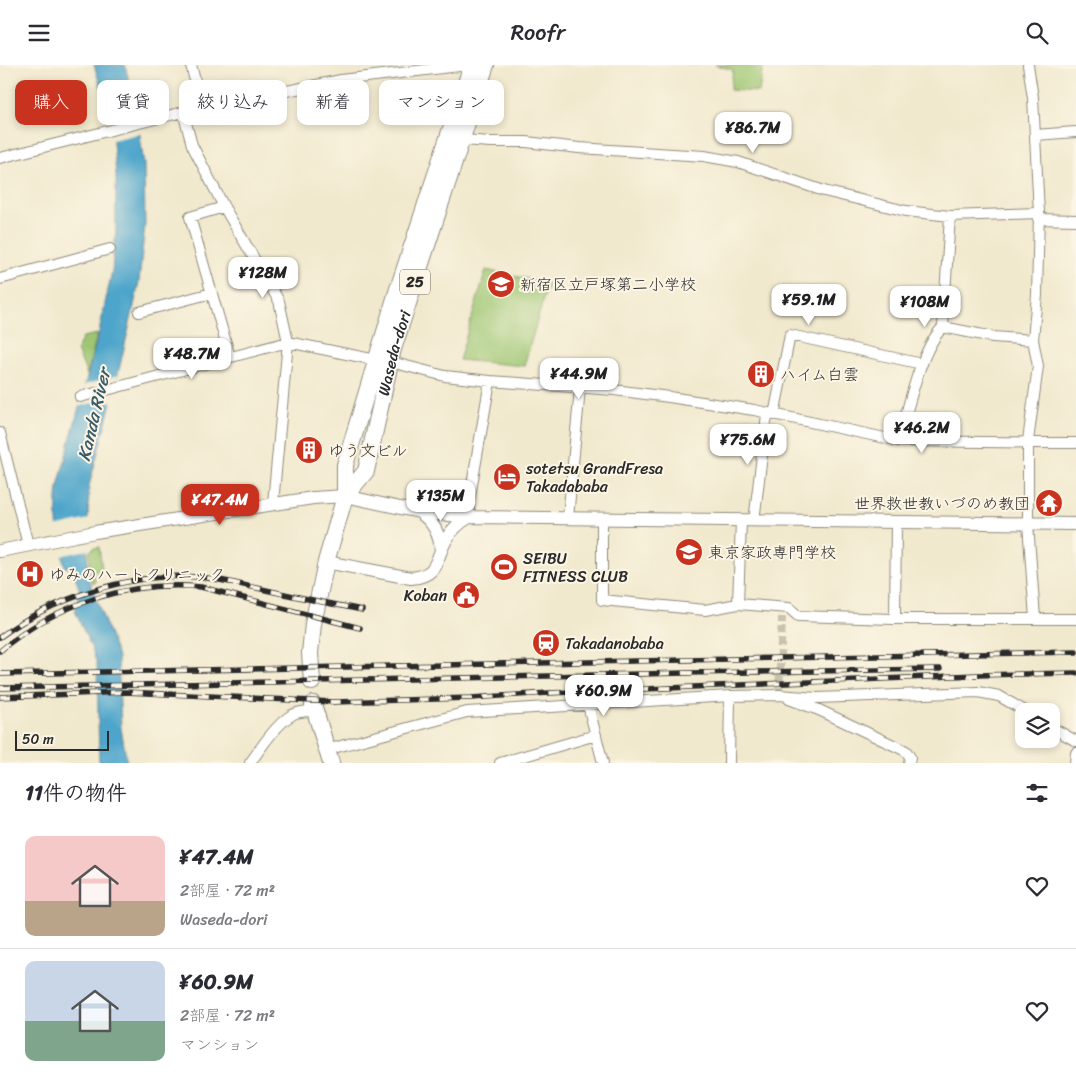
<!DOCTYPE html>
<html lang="ja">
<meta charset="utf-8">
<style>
body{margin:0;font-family:Sriracha,"Klee One",sans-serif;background:#f7f7f7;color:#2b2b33;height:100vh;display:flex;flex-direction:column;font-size:19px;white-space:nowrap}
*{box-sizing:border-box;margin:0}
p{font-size:16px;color:#7c7c81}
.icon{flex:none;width:28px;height:28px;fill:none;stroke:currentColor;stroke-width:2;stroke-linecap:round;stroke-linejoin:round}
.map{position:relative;height:698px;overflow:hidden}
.details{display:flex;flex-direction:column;background:#fff;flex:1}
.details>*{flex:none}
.top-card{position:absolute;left:15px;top:15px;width:500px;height:45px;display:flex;gap:10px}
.buttons{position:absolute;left:1015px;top:638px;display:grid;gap:10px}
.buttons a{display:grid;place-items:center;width:45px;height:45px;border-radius:10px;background:#fff;box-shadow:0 2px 8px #0003;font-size:25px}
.scale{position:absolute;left:15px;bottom:12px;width:94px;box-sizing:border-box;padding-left:5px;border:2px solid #2b2b2b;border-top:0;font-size:14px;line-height:18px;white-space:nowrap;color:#2b2b2b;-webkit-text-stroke:4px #fcf5e5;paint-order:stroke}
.price{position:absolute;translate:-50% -42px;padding:0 11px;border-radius:10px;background:#fff;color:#222;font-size:16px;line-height:32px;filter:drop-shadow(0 1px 2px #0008)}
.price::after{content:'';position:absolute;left:50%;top:30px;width:15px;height:11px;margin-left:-8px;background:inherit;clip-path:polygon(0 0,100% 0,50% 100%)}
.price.current{background:#c8321e;color:#fff}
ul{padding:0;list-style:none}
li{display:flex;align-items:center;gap:15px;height:125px;padding:0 25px}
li+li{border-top:1px solid #e1e1e2}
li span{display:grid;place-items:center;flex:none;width:140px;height:100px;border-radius:10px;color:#555}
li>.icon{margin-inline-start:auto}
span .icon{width:60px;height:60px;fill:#fffc;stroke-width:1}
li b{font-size:21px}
h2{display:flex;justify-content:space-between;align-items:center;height:60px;padding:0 25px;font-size:21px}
.pill{padding:0 18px;border-radius:10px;background:#fff;box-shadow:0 2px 8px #0003;font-size:18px;line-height:45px}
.pill.current{background:#c8321e;color:#fff}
header{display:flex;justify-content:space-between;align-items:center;height:65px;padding:0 25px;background:#fff;font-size:22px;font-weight:600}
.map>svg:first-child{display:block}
.green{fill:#9ec672;stroke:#64784e}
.water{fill:#4ea5cb;stroke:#3c687b}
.pier{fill:#f1e9cd}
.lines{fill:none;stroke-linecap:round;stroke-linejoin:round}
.pedestrian-tunnel{stroke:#c9c3ad;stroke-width:8;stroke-dasharray:8 4;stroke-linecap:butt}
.minor-casing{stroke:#8e8a7c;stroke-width:12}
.tertiary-casing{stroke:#8e8a7c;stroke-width:14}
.primary-casing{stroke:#8e8a7c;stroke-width:18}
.minor{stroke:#fff;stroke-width:10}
.tertiary{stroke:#fff;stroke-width:12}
.primary{stroke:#fff;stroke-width:16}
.rail-casing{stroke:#2b2b2b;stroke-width:5.5}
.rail{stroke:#fcf5e5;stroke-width:4;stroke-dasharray:11;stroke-linecap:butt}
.labels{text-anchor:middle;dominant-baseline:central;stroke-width:4;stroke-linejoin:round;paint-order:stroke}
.shield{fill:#fcf5e5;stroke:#6a6863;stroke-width:1}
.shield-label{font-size:15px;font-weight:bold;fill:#2b2b2b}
.poi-label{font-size:16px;fill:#2b2b2b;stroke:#fcf5e5;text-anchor:start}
.street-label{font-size:16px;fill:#2b2b2b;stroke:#fcf5e5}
.water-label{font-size:18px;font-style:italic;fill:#395c6b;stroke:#fcf5e5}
</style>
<header><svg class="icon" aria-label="menu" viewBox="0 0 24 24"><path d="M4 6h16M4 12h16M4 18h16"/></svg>Roofr<svg class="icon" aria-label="search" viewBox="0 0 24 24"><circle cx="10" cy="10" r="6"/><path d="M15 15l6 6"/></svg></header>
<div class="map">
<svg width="1076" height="698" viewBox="0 0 1076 698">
<rect width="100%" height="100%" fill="#fcf5e5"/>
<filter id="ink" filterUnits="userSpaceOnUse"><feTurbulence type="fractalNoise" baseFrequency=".02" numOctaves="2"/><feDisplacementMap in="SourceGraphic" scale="10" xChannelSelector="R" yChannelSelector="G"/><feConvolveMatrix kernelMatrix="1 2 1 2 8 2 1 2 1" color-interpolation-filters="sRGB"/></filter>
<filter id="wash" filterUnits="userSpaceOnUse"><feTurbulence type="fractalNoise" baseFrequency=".0096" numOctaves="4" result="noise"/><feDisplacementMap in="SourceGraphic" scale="20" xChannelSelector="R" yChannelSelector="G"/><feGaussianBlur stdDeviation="1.12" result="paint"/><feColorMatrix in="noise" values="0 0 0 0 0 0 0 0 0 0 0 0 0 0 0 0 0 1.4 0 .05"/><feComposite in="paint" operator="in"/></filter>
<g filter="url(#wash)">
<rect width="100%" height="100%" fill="#f1e9cd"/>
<path class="green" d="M715,0h48l-4,27 -29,-2 3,-20z
M486,205l62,13 -24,83 -65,-6z
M97,269l-10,41 -10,-25 6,-13z
M99,482l3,22 -8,3 2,10 -4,1 -3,-31 4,-4z"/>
<path class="water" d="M94,0h31l12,48 7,52 1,59 -6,58 -7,33 -20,84 -23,87 -2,65 2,29 29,77 3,71 6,35h-28l-2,-99 -5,-15 -17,-38 5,-20 -8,-23 -7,-1c-8,-29 -10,-52 -7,-81l41,-154 13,-61 4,-42v-54l-5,-55z"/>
<path class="pier" d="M138,47l4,21 -30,7 -3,-19z
M118,310l-6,28 -4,-4 -31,8 7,-22z
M89,454l1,30 -30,7 -5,-29z"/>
</g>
<g filter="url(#ink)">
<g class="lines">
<path class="pedestrian-tunnel" d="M779,630l3,-78"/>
<g class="minor-casing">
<path id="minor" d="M191,0l11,43
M1028,0l5,33 6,115 -2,82 -4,45 5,26 -10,75v83l7,94
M183,47l9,33 32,62 55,94 9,41 -15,161
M1035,70l41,-3
M462,75l29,2h35l53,6 125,8 34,6 86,29 82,20 44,5 89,-3
M0,93l183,-46 158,-32 127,-15
M224,142l-34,10 40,140
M1038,154l38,1
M0,214l110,-30
M139,247l73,-19
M943,262l50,10 40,3
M391,297l54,14 45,5 124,9 55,7 85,13 145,31 177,2
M80,332l208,-55 88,18
M774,350l16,-80 132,29
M0,368l28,112
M899,376c9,-32 21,-91 44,-114l7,-111
M469,452v-15l21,-121
M568,453l12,-130
M602,453v82l103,10 33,-6 51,4 9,8 95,3h183
M754,456l13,-107
M738,539l3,-83
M895,554l1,-96
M789,634l30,11 87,41 4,6 -1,6
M588,640l15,58
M1051,662l25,14
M326,685l141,-38 263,-16 49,-1 38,3 161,-6 21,4 26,15
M250,698c10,-14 27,-40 42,-48 4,-3 10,-3 16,-4
M500,698l96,-28
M729,698l1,-67
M1075,698l1,-10"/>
</g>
<g class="tertiary-casing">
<path id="tertiary" d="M419,447c14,9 21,22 22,39
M0,486l95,-19 218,-34 32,-2 74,16 50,5 607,7
M326,497l85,16c28,-2 24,-19 35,-38 5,-10 13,-17 23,-23"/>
</g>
<g class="primary-casing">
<g id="primary">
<path id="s1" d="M345,431l21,-25 27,-122 93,-284"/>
<path d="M312,617l-2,-29 3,-29 13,-62 19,-66v-31l51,-170 76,-230"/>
<path d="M313,639l18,59"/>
</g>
</g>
<use href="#minor" class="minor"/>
<use href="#tertiary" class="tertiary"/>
<use href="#primary" class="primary"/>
<g class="rail-casing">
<path id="rail" d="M0,572c52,-39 132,-65 197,-60 20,1 41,7 60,11 35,8 70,15 105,22
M0,586c55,-47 129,-71 201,-64l159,41
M0,609l1076,-22
M0,623l686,-15 254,-4
M0,632l125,-5 209,10 137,-4 78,-5 428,-18 99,-2"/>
</g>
<use href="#rail" class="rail"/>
</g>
</g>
<defs>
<g id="school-disc" transform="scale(1.4375)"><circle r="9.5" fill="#c8321e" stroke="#fcf5e5"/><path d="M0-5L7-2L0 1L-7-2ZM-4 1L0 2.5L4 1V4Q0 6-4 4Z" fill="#fff"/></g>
<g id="building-disc" transform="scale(1.4375)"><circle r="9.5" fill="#c8321e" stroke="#fcf5e5"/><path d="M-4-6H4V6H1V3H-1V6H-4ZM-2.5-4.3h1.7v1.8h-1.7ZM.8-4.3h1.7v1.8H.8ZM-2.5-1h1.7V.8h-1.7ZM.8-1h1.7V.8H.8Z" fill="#fff"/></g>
<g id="hotel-disc" transform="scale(1.4375)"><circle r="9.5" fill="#c8321e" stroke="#fcf5e5"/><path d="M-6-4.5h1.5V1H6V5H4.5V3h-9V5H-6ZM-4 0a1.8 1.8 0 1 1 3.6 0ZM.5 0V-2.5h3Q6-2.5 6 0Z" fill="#fff"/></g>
<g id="temple-disc" transform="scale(1.4375)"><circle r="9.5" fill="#c8321e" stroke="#fcf5e5"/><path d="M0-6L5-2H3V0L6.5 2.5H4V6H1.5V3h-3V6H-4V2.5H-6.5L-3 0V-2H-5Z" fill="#fff"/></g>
<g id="university-disc" transform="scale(1.4375)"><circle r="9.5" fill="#c8321e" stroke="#fcf5e5"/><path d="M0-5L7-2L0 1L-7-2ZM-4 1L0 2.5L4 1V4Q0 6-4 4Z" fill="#fff"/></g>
<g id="stadium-disc" transform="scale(1.4375)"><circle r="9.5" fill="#c8321e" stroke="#fcf5e5"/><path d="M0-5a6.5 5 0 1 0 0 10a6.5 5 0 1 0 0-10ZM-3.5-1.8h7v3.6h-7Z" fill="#fff"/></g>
<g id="hospital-disc" transform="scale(1.4375)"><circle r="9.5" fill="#c8321e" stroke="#fcf5e5"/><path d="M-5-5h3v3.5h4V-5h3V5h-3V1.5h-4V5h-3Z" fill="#fff"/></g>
<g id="civic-disc" transform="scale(1.4375)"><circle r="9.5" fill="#c8321e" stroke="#fcf5e5"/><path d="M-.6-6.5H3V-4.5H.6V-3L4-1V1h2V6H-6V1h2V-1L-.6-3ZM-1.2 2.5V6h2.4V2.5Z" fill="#fff"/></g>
<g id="station-disc" transform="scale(1.4375)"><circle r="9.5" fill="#c8321e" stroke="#fcf5e5"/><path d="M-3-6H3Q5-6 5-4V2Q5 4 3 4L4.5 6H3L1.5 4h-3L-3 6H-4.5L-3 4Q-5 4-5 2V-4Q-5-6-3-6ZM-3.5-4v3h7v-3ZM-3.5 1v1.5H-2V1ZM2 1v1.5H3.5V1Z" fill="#fff"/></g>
</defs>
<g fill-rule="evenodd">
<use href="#school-disc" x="501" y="219"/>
<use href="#building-disc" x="761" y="309"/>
<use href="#building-disc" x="309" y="385"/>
<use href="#hotel-disc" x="507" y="412"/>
<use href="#temple-disc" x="1049" y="438"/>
<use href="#university-disc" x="689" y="487"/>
<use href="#stadium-disc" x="504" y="502"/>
<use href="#hospital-disc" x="30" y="509"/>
<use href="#civic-disc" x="466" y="530"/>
<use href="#station-disc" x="546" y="578"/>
</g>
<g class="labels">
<rect class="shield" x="400" y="204.5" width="30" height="25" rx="4"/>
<g class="shield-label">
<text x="415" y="217">25</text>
</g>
<g class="poi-label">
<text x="520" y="219">新宿区立戸塚第二小学校</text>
<text x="780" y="309">ハイム白雲</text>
<text x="328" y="385">ゆう文ビル</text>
<text x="526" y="403">sotetsu GrandFresa<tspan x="526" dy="18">Takadababa</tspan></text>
<text x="1030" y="438" text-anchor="end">世界救世教いづのめ教団</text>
<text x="708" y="487">東京家政専門学校</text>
<text x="523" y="493">SEIBU<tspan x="523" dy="18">FITNESS CLUB</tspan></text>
<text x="49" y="509">ゆみのハートクリニック</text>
<text x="447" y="530" text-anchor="end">Koban</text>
<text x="565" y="578">Takadanobaba</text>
</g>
<g class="street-label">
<text stroke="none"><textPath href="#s1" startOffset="154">Waseda-dori</textPath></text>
</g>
<g class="water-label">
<text transform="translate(94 350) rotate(-77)">Kanda River</text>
</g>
</g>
</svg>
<div class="buttons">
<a><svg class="icon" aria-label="layers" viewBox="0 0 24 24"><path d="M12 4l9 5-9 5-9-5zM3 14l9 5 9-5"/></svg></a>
</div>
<div class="scale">50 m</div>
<b class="price" style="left:753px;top:89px">¥86.7M</b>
<b class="price" style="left:263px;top:234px">¥128M</b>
<b class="price" style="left:809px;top:261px">¥59.1M</b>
<b class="price" style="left:925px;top:263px">¥108M</b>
<b class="price" style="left:192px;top:315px">¥48.7M</b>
<b class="price" style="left:579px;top:335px">¥44.9M</b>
<b class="price" style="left:922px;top:389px">¥46.2M</b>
<b class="price" style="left:748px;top:401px">¥75.6M</b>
<b class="price" style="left:441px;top:457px">¥135M</b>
<b class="price current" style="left:220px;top:461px">¥47.4M</b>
<b class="price" style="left:604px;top:652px">¥60.9M</b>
<div class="top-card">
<a class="pill current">購入</a>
<a class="pill">賃貸</a>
<a class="pill">絞り込み</a>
<a class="pill">新着</a>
<a class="pill">マンション</a>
</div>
</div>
<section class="details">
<h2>11件の物件<svg class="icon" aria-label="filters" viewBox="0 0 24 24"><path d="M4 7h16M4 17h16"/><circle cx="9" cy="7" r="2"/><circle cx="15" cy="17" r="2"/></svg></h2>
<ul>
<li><span style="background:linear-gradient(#f6c9c9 65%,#b9a48a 0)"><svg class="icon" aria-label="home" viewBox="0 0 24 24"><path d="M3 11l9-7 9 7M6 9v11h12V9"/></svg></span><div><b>¥47.4M</b><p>2部屋 · 72 m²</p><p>Waseda-dori</p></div><svg class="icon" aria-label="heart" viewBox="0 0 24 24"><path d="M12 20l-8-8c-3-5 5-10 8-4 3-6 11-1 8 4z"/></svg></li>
<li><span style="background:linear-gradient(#c9d6e8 60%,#7fa58c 0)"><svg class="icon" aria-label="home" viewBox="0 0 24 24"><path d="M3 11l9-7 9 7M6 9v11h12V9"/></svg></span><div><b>¥60.9M</b><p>2部屋 · 72 m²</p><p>マンション</p></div><svg class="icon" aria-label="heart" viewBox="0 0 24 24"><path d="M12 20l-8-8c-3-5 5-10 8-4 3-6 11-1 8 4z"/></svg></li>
</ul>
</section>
